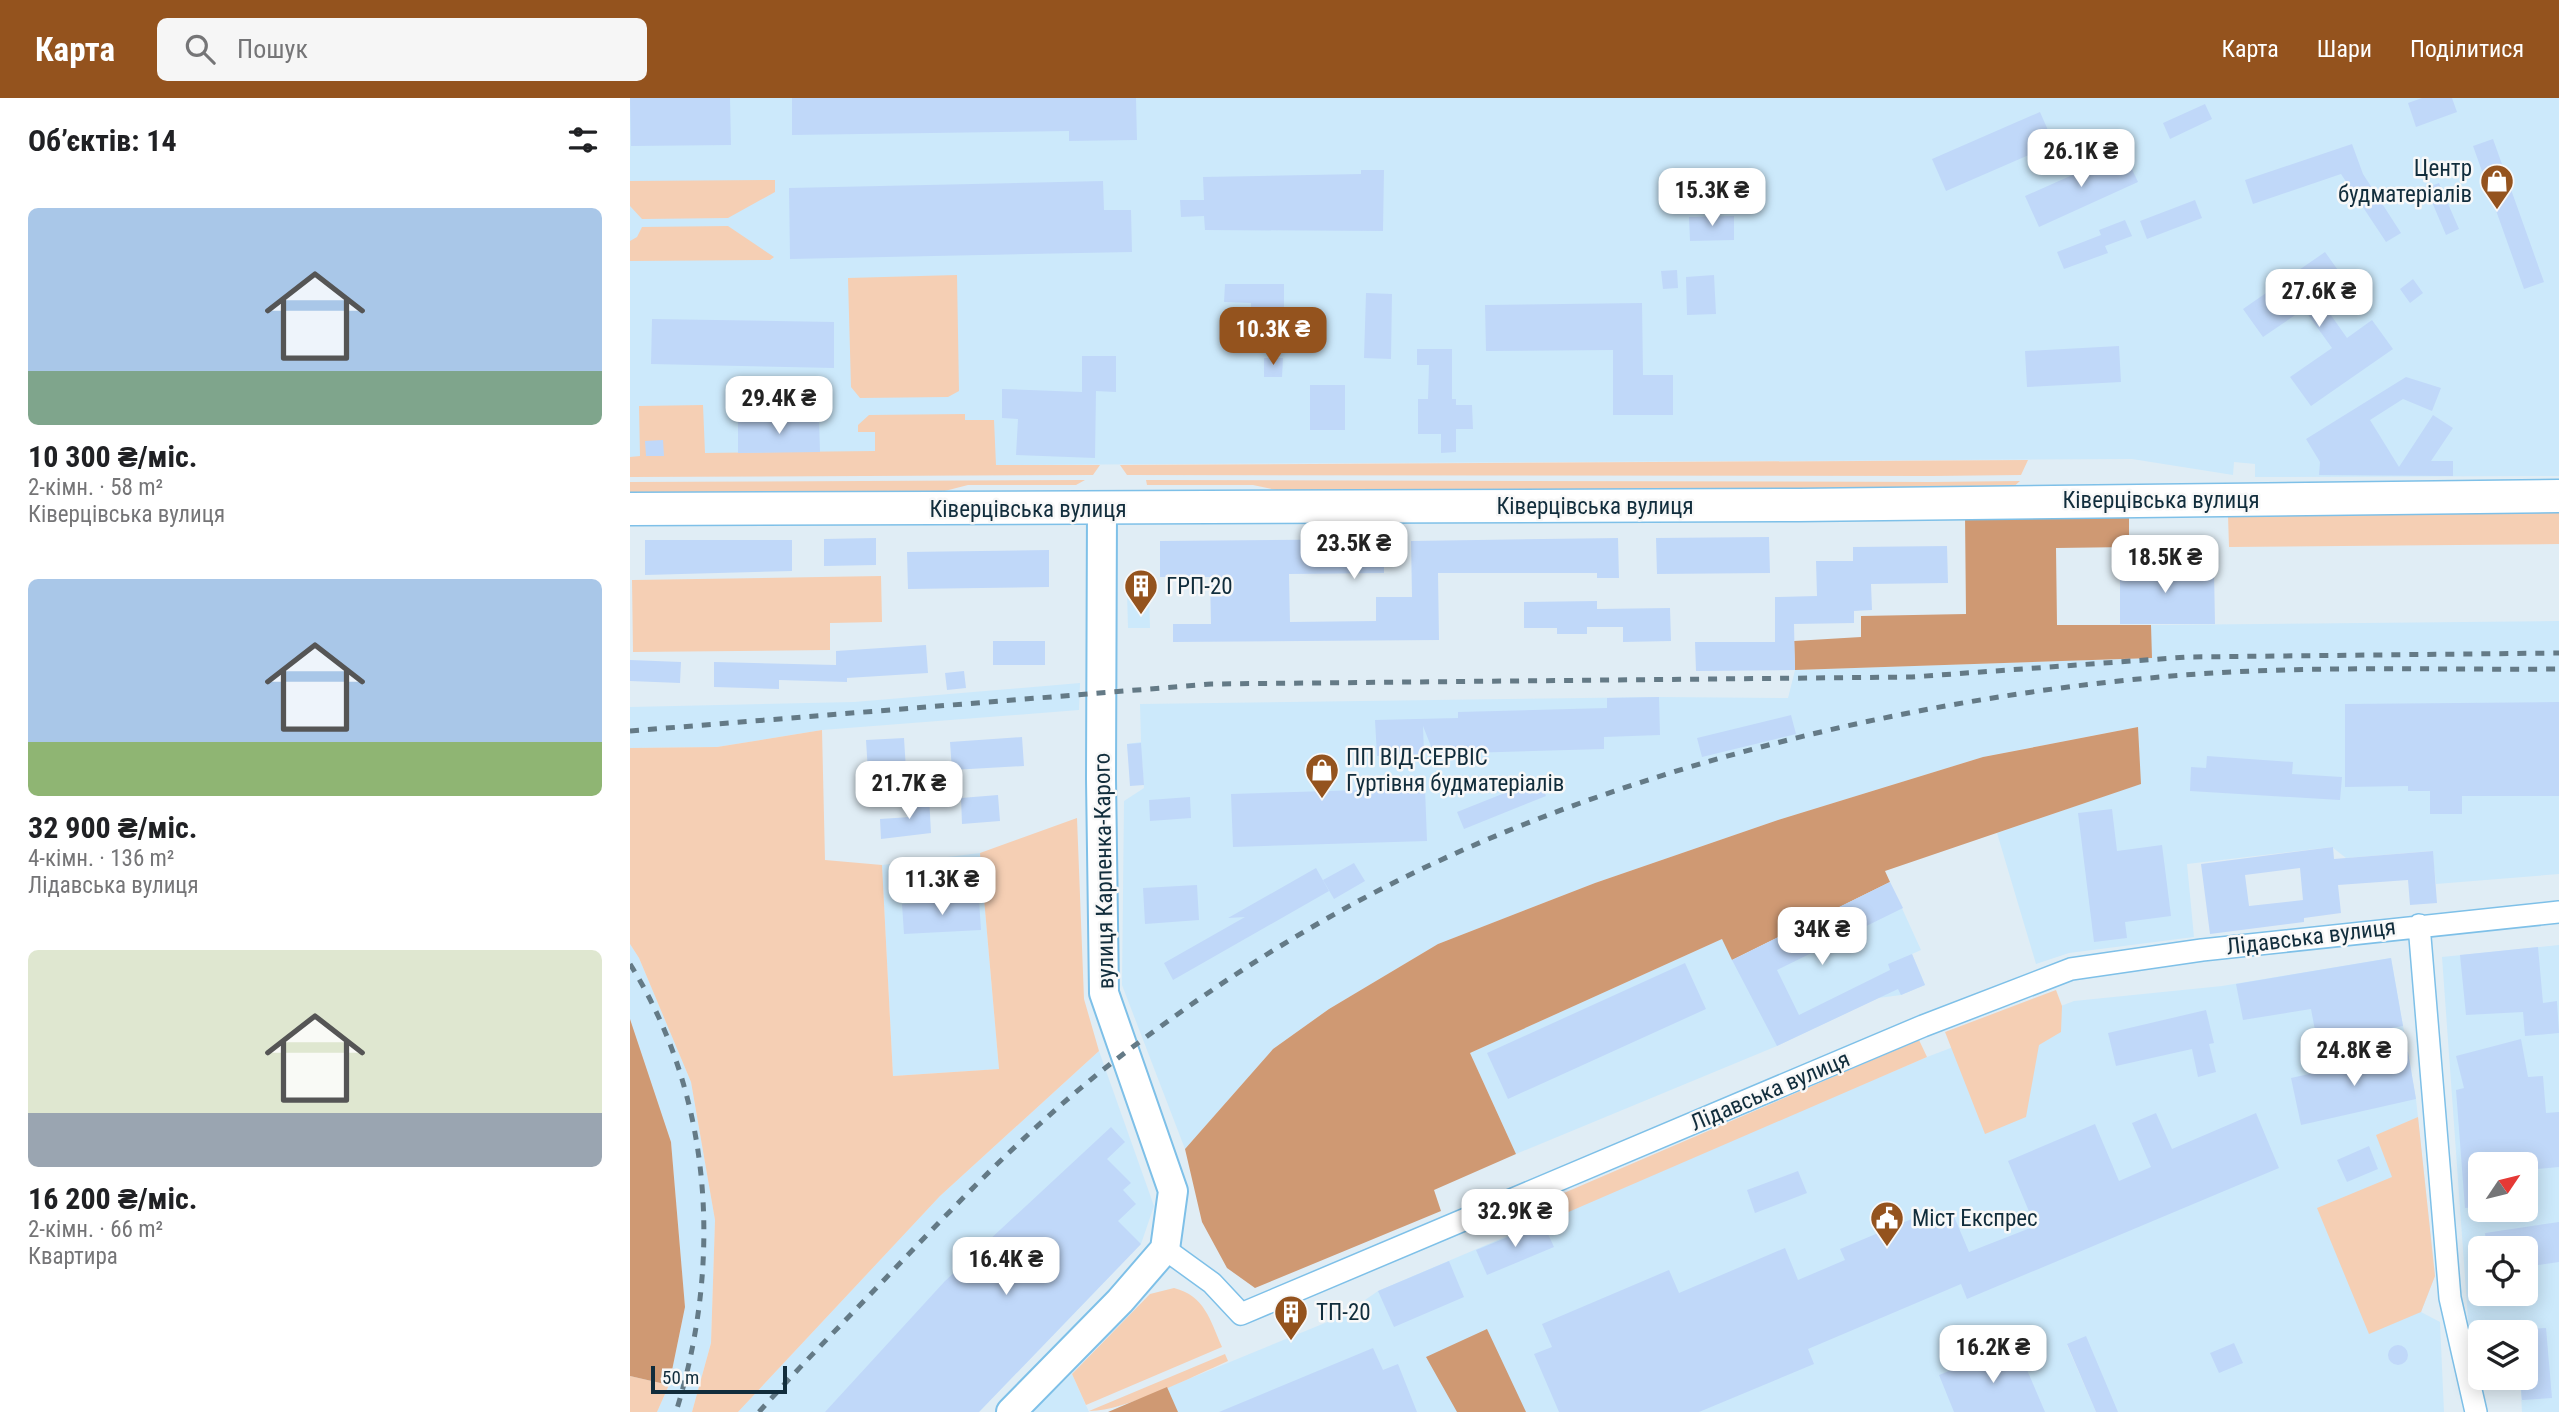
<!DOCTYPE html>
<html lang="uk">
<meta charset="utf-8">
<style>
body{margin:0;font-family:"Roboto Condensed",sans-serif;background:#f6f6f6;color:#202124;height:100vh;display:flex;flex-direction:column;font-size:26px;white-space:nowrap}
*{box-sizing:border-box;margin:0}
p{font-size:23px;color:#757577}
.icon{flex:none;width:38px;height:38px;fill:none;stroke:currentColor;stroke-width:2;stroke-linecap:round;stroke-linejoin:round}
.map{position:relative;flex:1;overflow:hidden}
.details{display:flex;flex-direction:column;background:#fff;width:630px}
.details>*{flex:none}
.needle{width:46px;rotate:55deg}
.buttons{position:absolute;left:1838px;top:1054px;display:grid;gap:14px}
.buttons a{display:grid;place-items:center;width:70px;height:70px;border-radius:10px;background:#fff;box-shadow:0 4px 18px #0003;font-size:35px}
.scale{position:absolute;left:21px;bottom:18px;width:136px;box-sizing:border-box;padding-left:7px;border:4px solid #112d3c;border-top:0;font-size:19px;line-height:24px;white-space:nowrap;color:#112d3c;-webkit-text-stroke:5px #f8f8f8;paint-order:stroke}
.price{position:absolute;translate:-50% -60px;padding:0 16px;border-radius:14px;background:#fff;color:#222;font-size:23px;line-height:46px;filter:drop-shadow(0 2px 4px #0008)}
.price::after{content:'';position:absolute;left:50%;top:42px;width:21px;height:16px;margin-left:-10px;background:inherit;clip-path:polygon(0 0,100% 0,50% 100%)}
.price.selected{background:#94531e;color:#fff}
ul{padding:0;list-style:none}
li{display:grid;align-content:center;gap:14px;height:371px;padding:0 28px}
li span{display:grid;place-items:center;height:217px;border-radius:10px;color:#555}
li>.icon{margin-inline-start:auto}
span .icon{width:126px;height:126px;fill:#fffc;stroke-width:1}
li b{font-size:30px}
h2{display:flex;justify-content:space-between;align-items:center;height:84px;padding:0 28px;font-size:30px}
header{display:flex;align-items:center;gap:42px;box-sizing:border-box;height:98px;padding:0 35px;background:#94531e;color:#fff}
header strong{font-size:33px}
nav{display:flex;gap:38px;margin-inline-start:auto;font-size:24px}
.search{width:490px;height:63px;background:#f6f6f6;display:flex;align-items:center;gap:18px;box-sizing:border-box;padding:0 24px;border-radius:10px;color:#757577;font-size:26px}
main{display:flex;flex:1;min-height:0}
.map>svg:first-child{display:block}
.built{fill:#cce9fb;fill-rule:evenodd}
.green{fill:#f5cfb4}
.forest{fill:#cf9973}
.building{fill:#c0d8f9;fill-rule:evenodd}
.lines{fill:none;stroke-linecap:round;stroke-linejoin:round}
.minor-casing{stroke:#7ec0e8;stroke-width:24}
.secondary-casing{stroke:#7ec0e8;stroke-width:32}
.primary-casing{stroke:#7ec0e8;stroke-width:35}
.minor{stroke:#fff;stroke-width:21}
.secondary{stroke:#fff;stroke-width:28}
.primary{stroke:#fff;stroke-width:32}
.rail{stroke:#647a86;stroke-width:5;stroke-dasharray:9 9;stroke-linecap:butt}
.labels{text-anchor:middle;dominant-baseline:central;stroke-width:5;stroke-linejoin:round;paint-order:stroke}
.poi-label{font-size:23px;fill:#112d3c;stroke:#f8f8f8;text-anchor:start}
.street-label{font-size:23px;fill:#112d3c;stroke:#f8f8f8}
</style>
<header>
<strong>Карта</strong>
<div class="search"><svg class="icon" aria-label="search" viewBox="0 0 24 24"><circle cx="10" cy="10" r="6"/><path d="M15 15l6 6"/></svg>Пошук</div>
<nav><a>Карта</a><a>Шари</a><a>Поділитися</a></nav>
</header>
<main>
<section class="details">
<h2>Об’єктів: 14<svg class="icon" aria-label="filters" viewBox="0 0 24 24"><path d="M4 7h16M4 17h16"/><circle cx="9" cy="7" r="2"/><circle cx="15" cy="17" r="2"/></svg></h2>
<ul>
<li><span style="background:linear-gradient(#a9c7e8 75%,#7fa58c 0)"><svg class="icon" aria-label="home" viewBox="0 0 24 24"><path d="M3 11l9-7 9 7M6 9v11h12V9"/></svg></span><div><b>10 300 ₴/міс.</b><p>2-кімн. · 58 m²</p><p>Ківерцівська вулиця</p></div></li>
<li><span style="background:linear-gradient(#a9c7e8 75%,#8fb573 0)"><svg class="icon" aria-label="home" viewBox="0 0 24 24"><path d="M3 11l9-7 9 7M6 9v11h12V9"/></svg></span><div><b>32 900 ₴/міс.</b><p>4-кімн. · 136 m²</p><p>Лідавська вулиця</p></div></li>
<li><span style="background:linear-gradient(#dfe7d0 75%,#9aa5b1 0)"><svg class="icon" aria-label="home" viewBox="0 0 24 24"><path d="M3 11l9-7 9 7M6 9v11h12V9"/></svg></span><div><b>16 200 ₴/міс.</b><p>2-кімн. · 66 m²</p><p>Квартира</p></div></li>
</ul>
</section>
<div class="map">
<svg width="1929" height="1314" viewBox="0 0 1929 1314">
<rect width="100%" height="100%" fill="#e0edf5"/>
<path class="built" d="M0,0h1929v378l-304,1v-13l-21,-2 -1,13 -101,-16 -1502,8z
M497,494h22l1,36h-22z
M1929,523v253l-123,10 -4,-33 -86,7 -14,-11 -145,17 7,73 -125,16 -33,11 -39,-131 143,-49 -3,-57 -154,30 -205,63 -183,63 -157,61 -109,65 -56,40 -88,100 -63,-164 2,-184 20,-13 -2,-27 -13,1 -2,-18 14,-2 -1,-38 519,-7 129,1 7,-28 356,-12v-33z
M450,585l-1,27 -257,20 -105,17 -87,1v-41l224,-5z
M350,755l19,216 -106,7 -11,-211z
M1260,784l31,68 -9,4 13,31 -24,10 -23,3 -101,48 -261,108 -46,-101 252,-114 11,21z
M0,846l9,14 52,124 24,138 -4,123 -19,69h-35l12,-27 16,-78 -14,-165 -41,-123z
M1929,847v467h-37l-2,-35h5v-45l-9,-3 -47,4 -27,-376zM1850,1066h45v45h-45zM1850,1150h45v45h-45z
M1761,860l25,141 19,177 -14,36 19,10 4,90h-327l-31,-75 -19,8 29,67h-988l234,-96 36,-25 549,-234 147,-56 148,-15z
M469,953l55,155 -13,38 -162,168h-241l202,-216z
M442,1276l17,38h-55l-1,-1z"/>
<path class="green" d="M145,82v12l-47,26 -86,1 -12,-13v-25z
M98,128l46,31 -4,3 -140,1v-20l7,-4 5,-10z
M327,177l2,116 -11,6 -88,1 -9,-11 -3,-109z
M73,307l2,48 170,-2v-19h-17v-7l11,-10 96,-1v6h29l2,45h104l-7,10 -463,2v-20l10,-1 -1,-50z
M1398,362l-7,15 -89,1 -805,-1 -7,-10z
M455,382l-9,5h-108l-35,9h-303v-12z
M516,382l786,2 88,-1 -10,9 -720,3 -37,-8h-106z
M1929,415v31l-330,3 -1,-32z
M251,478l1,46 -52,1v27l-197,2 -1,-72z
M192,632l3,130 57,5 11,211 106,-7 -19,-216 97,-35 7,181 15,52 -159,145 -202,216h-46l19,-69 4,-123 -24,-138 -52,-124 -9,-14v-196l87,-1z
M1426,892l6,16 -1,26 -22,13 -13,72 -41,17 -40,-102z
M1289,942l8,17 -384,166 -7,-18z
M1788,1019l17,159 -14,36 -52,22 -52,-126 75,-31 -16,-42z
M544,1190c31,8 36,32 48,59l-136,58 -14,-31 78,-80z
M595,1256l3,7c-34,15 -106,51 -139,50z
M0,1278l39,9 -12,27h-27z"/>
<path class="forest" d="M1335,416h164v33l-73,1 1,77h94l1,33 -357,12 -1,-29 67,-4v-21l105,-2z
M1508,629l3,57 -256,87 5,11 -158,78 -10,-21 -252,114 46,101 -82,36 7,21 -186,77 -28,-20 -25,-46 -17,-73 88,-100 56,-40 109,-65 157,-61 183,-63 205,-63z
M0,921l41,123 14,165 -16,78 -39,-9z
M857,1231l39,83h-69l-31,-55z
M537,1289l11,25h-70z"/>
<path class="building" d="M0,0h100l1,47 -100,1z
M162,0h344l1,42 -68,1v-10l-277,4z
M1792,0h30l5,14 -41,15 -8,-24z
M1575,6l7,15 -42,20 -7,-16z
M1410,14l14,32 -108,47 -14,-32z
M1863,41l51,143 -20,7 -51,-143z
M1722,46l11,30 38,59 -15,9 -45,-68 -88,30 -8,-24z
M1494,54l14,30 -99,45 -14,-31z
M731,72h23l-1,61 -178,-1 -1,-14 -23,1 -1,-17h24l-1,-23 158,-3z
M1031,77h14v18h-15z
M473,83l1,29h27l1,42 -342,7 -1,-71z
M1809,85l20,46 -13,6 -20,-47z
M1565,102l7,18 -55,21 -7,-18z
M1104,118v24l-44,1 -1,-24z
M1495,122l7,16 -27,10 3,7 -44,16 -7,-17 44,-17 -2,-5z
M1695,154l20,28 -26,18 28,40 25,-18 21,29 -82,57 -21,-29 42,-29 -28,-39 -41,28 -20,-28z
M1047,172l1,18 -15,1 -2,-18z
M1084,177l2,39 -29,1 -1,-38z
M1783,181l10,14 -13,10 -10,-14z
M595,186h59v36h-33v-17l-27,-1z
M736,195l26,1 -1,65 -27,-1z
M1012,205l1,72h30v40h-60v-65l-127,1 -1,-46z
M22,221l182,3v46l-183,-4z
M1489,248l2,36 -94,5 -2,-36z
M787,251h35v50h4v6h16l1,24h-17v23l-15,1v-19h-23v-35h10l1,-34h-12z
M452,258h34v36l-20,-1 -1,67 -79,-3 2,-36 -16,-1v-29l80,3z
M634,260h19l-1,19h-18z
M1776,279l35,11 -9,23 -29,-12 -33,21 29,47 34,-52 20,13 -22,33h22v15l-134,-1 1,-13 -14,-23z
M680,287h35v45h-35z
M189,320l1,34 -82,1v-33z
M33,342l1,16h-18l-1,-15z
M1139,439l1,36 -113,1 -1,-36z
M246,440v27l-52,1v-27z
M988,440l1,40h-22v-5h-159l1,67 -266,2v-18h38l-1,-47h-50v-36l224,-2v34l-95,1 1,48 86,-1v-24h36l-1,-56z
M15,442h147v31l-147,4z
M1317,448l1,37 -77,1 1,26 -18,1v12l-60,1 1,46 -99,1 -1,-29h80v-45l42,-1 -1,-35h37v-14z
M419,452v37l-141,2 -1,-37z
M1521,461v12h63l1,53h-95v-64z
M967,503v8l73,-1 1,33 -48,1v-15h-36v7h-30v-6h-33v-26z
M363,543h52v24h-52z
M296,547l2,28 -81,5v4l-68,-2v9l-65,-2v-25l122,3v-14z
M0,562l51,2 -1,21 -50,-2z
M334,573l2,17 -19,2 -2,-17z
M1029,599l1,38 -56,2v12l-170,5 -11,-28 1,28 -47,2 -2,-36 83,-2v-6l149,-4v-10z
M1929,604v94h-97v18h-32v-23h-22v-5l-63,1v-83z
M1161,617l5,19 -94,23 -5,-19z
M392,639l2,29 -72,4 -2,-28z
M274,640l2,32 -38,2 -2,-32z
M511,645l3,42 -14,1 -3,-42z
M1577,658l86,6 -1,12 50,3 -2,23 -150,-9 1,-24 15,1z
M910,681l6,17 -82,33 -7,-17z
M795,690l2,53 -194,6 -2,-53z
M368,697l2,26 -38,3 -1,-26z
M299,698l2,37 -50,6 -1,-20 30,-2 -2,-19z
M560,699l1,21 -41,3 -1,-21z
M1482,711l5,42 45,-6 9,71 -46,6 2,16 -33,4 -16,-129z
M1703,749l1,12 99,-8 4,52 -27,2 -2,-25 -70,5 3,28 -37,5v4l-94,12 -9,-70zM1670,770l3,32 -54,6 -4,-31z
M724,765l11,18 -31,18 -11,-19z
M686,770l13,23 -156,89 -9,-17 81,-46 -17,1z
M1260,784l13,26 -126,62 22,45 91,-45 -2,-6 24,-10 13,31 -24,10 -3,-6 -121,57 -45,-86z
M567,787l2,35 -54,4 -2,-36z
M349,802l2,30 -77,4 -2,-30z
M1908,849l5,56 14,-2 2,32 -34,3 -2,-24 -57,3 -6,-60z
M1761,860l12,68 -86,15 -6,-32 -68,11 -7,-36z
M1055,865l21,46 -198,90 -21,-46z
M1576,912l8,33 -5,1 7,28 -18,5 -6,-28 -76,17 -8,-33z
M1891,941l7,38 15,-1 3,37 13,-1v55l-34,3v-6h-45v43l-15,1 -9,-118 8,-2 -8,-32z
M1778,954l8,47 -115,26 -10,-47z
M1526,1015l16,36 84,-36 23,55 -312,131 -6,-15 -153,65 6,15 -115,48h-140l-25,-58 18,-7 -10,-23 127,-54 10,23 106,-45 13,32 47,-20 -5,-11 74,-31 5,11 34,-15 16,38 66,-26 -27,-65 87,-37 24,57 32,-14 -19,-44z
M481,1029l14,15 -18,17 24,24 -8,7 13,14 -18,17 23,23 -162,168h-154l120,-131z
M1739,1048l9,23 -31,13 -10,-22z
M1168,1073l9,22 -52,20 -8,-23z
M1929,1124v40l-34,5v-19h-38l-2,-15z
M913,1125l11,24 -67,28 -11,-25z
M819,1163l15,36 -70,30 -16,-36z
M1916,1230l6,70 -30,2 -2,-23h5v-48z
M1456,1238l32,76h-22l-29,-68z
M1604,1245l9,20 -24,10 -9,-20z
M1386,1246l29,68h-91l-15,-37z
M1758 1257a10 10 0 1 1 20 0a10 10 0 1 1-20 0Z
M743,1250l10,22 15,-6 19,48h-198z"/>
<g class="lines">
<g class="minor-casing">
<path id="minor" d="M1789,827l31,373 26,114
M535,1151l47,34 29,31 682,-288 148,-57 131,-19 357,-38"/>
</g>
<g class="secondary-casing">
<path id="secondary" d="M381,1314l109,-111 45,-52 8,-58 -69,-198 -3,-214 1,-270"/>
</g>
<g class="primary-casing">
<path id="primary" d="M0,411l1169,-4 760,-9"/>
</g>
<use href="#minor" class="minor"/>
<use href="#secondary" class="secondary"/>
<use href="#primary" class="primary"/>
<path class="rail" d="M0,633l581,-47 701,-7 275,-20 372,-4
M0,866c84,134 92,300 46,448
M129,1314c41,-46 84,-89 126,-133 77,-81 156,-164 245,-230 85,-64 173,-121 267,-168 240,-120 548,-191 816,-208 114,-7 231,-3 346,-4"/>
</g>
<defs>
<g id="shop-pin" transform="scale(1.75)"><path d="M0 17L-7.5 6A9.5 9.5 0 1 1 7.5 6Z" fill="#94531e" stroke="#f8f8f8"/><path d="M-5-2.5h2.3a2.7 3.5 0 0 1 5.4 0H5L5.5 6h-11ZM-1.5-2.5h3a1.5 2.3 0 0 0-3 0Z" fill="#fff"/></g>
<g id="building-pin" transform="scale(1.75)"><path d="M0 17L-7.5 6A9.5 9.5 0 1 1 7.5 6Z" fill="#94531e" stroke="#f8f8f8"/><path d="M-4-6H4V6H1V3H-1V6H-4ZM-2.5-4.3h1.7v1.8h-1.7ZM.8-4.3h1.7v1.8H.8ZM-2.5-1h1.7V.8h-1.7ZM.8-1h1.7V.8H.8Z" fill="#fff"/></g>
<g id="civic-pin" transform="scale(1.75)"><path d="M0 17L-7.5 6A9.5 9.5 0 1 1 7.5 6Z" fill="#94531e" stroke="#f8f8f8"/><path d="M-.6-6.5H3V-4.5H.6V-3L4-1V1h2V6H-6V1h2V-1L-.6-3ZM-1.2 2.5V6h2.4V2.5Z" fill="#fff"/></g>
</defs>
<g fill-rule="evenodd">
<use href="#shop-pin" x="1867" y="83"/>
<use href="#building-pin" x="511" y="488"/>
<use href="#shop-pin" x="692" y="672"/>
<use href="#civic-pin" x="1257" y="1120"/>
<use href="#building-pin" x="661" y="1214"/>
</g>
<g class="labels">
<g class="poi-label">
<text x="1842" y="70" text-anchor="end">Центр<tspan x="1842" dy="26">будматеріалів</tspan></text>
<text x="536" y="488">ГРП-20</text>
<text x="716" y="659">ПП ВІД-СЕРВІС<tspan x="716" dy="26">Гуртівня будматеріалів</tspan></text>
<text x="1282" y="1120">Міст Експрес</text>
<text x="686" y="1214">ТП-20</text>
</g>
<g class="street-label">
<text x="1531" y="402">Ківерцівська вулиця</text>
<text x="965" y="408">Ківерцівська вулиця</text>
<text x="398" y="411">Ківерцівська вулиця</text>
<text transform="translate(474 773) rotate(-91)">вулиця Карпенка-Карого</text>
<text transform="translate(1681 839) rotate(-7)">Лідавська вулиця</text>
<text transform="translate(1140 993) rotate(-23)">Лідавська вулиця</text>
</g>
</g>
</svg>
<div class="buttons">
<a><svg class="needle" viewBox="-14 -14 28 28"><path d="M0-13l5 13h-10z" fill="#e53935"/><path d="M0 13l5-13h-10z" fill="#757577"/></svg></a>
<a><svg class="icon" aria-label="locate" viewBox="0 0 24 24"><circle cx="12" cy="12" r="6"/><path d="M12 2v4M12 18v4M2 12h4M18 12h4"/></svg></a>
<a><svg class="icon" aria-label="layers" viewBox="0 0 24 24"><path d="M12 4l9 5-9 5-9-5zM3 14l9 5 9-5"/></svg></a>
</div>
<div class="scale">50 m</div>
<b class="price" style="left:1451px;top:91px">26.1K ₴</b>
<b class="price" style="left:1082px;top:130px">15.3K ₴</b>
<b class="price" style="left:1689px;top:231px">27.6K ₴</b>
<b class="price selected" style="left:643px;top:269px">10.3K ₴</b>
<b class="price" style="left:149px;top:338px">29.4K ₴</b>
<b class="price" style="left:724px;top:483px">23.5K ₴</b>
<b class="price" style="left:1535px;top:497px">18.5K ₴</b>
<b class="price" style="left:279px;top:723px">21.7K ₴</b>
<b class="price" style="left:312px;top:819px">11.3K ₴</b>
<b class="price" style="left:1192px;top:869px">34K ₴</b>
<b class="price" style="left:1724px;top:990px">24.8K ₴</b>
<b class="price" style="left:885px;top:1151px">32.9K ₴</b>
<b class="price" style="left:376px;top:1199px">16.4K ₴</b>
<b class="price" style="left:1363px;top:1287px">16.2K ₴</b>
</div>
</main>
